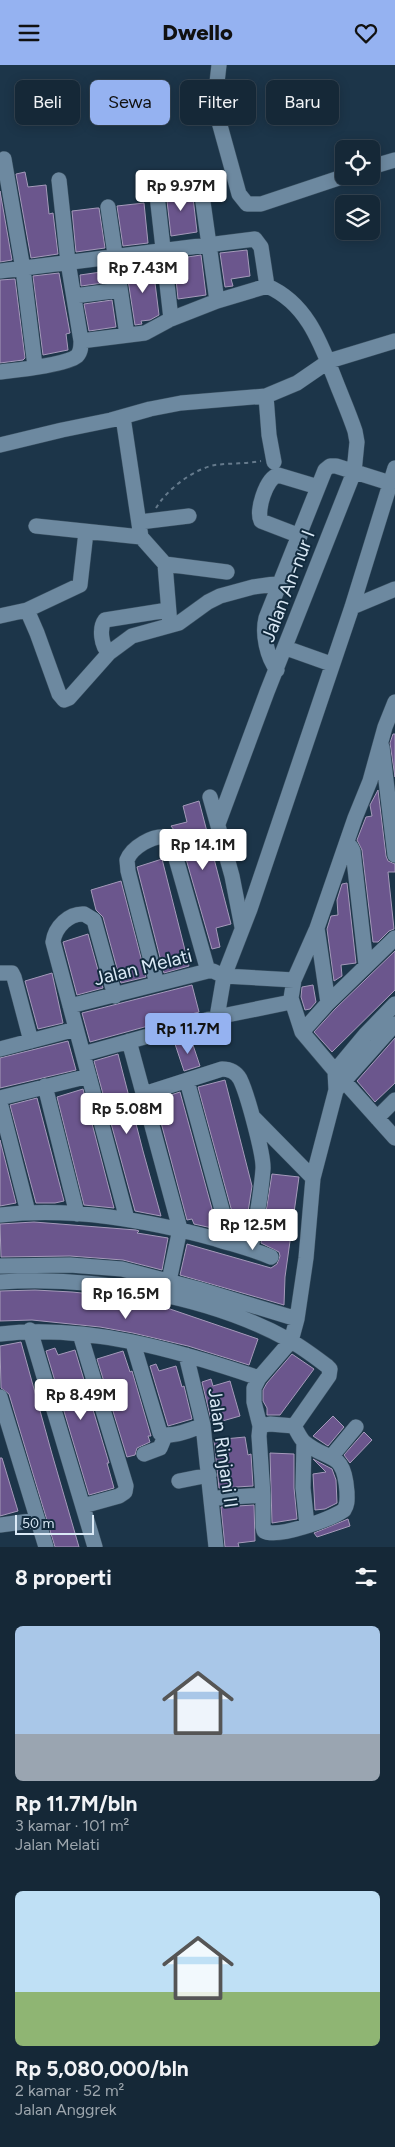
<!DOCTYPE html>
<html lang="id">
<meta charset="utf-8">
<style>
body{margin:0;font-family:Figtree,sans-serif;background:#223442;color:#f1f3f6;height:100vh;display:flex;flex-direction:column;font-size:19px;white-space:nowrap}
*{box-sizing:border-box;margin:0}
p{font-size:16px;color:#9da6ad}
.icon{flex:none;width:28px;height:28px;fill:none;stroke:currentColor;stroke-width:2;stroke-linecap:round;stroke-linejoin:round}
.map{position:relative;height:1482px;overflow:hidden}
.panel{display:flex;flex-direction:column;background:#152837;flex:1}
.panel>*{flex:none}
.top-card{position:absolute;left:15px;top:15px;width:365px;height:45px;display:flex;gap:10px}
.buttons{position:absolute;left:335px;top:75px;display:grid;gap:10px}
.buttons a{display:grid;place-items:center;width:45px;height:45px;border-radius:8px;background:#152837;box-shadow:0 2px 12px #0003,0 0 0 1px #344452;font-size:25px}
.scale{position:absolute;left:15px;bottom:12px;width:79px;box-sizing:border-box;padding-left:5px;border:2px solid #dae9f6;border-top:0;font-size:14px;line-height:18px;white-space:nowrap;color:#dae9f6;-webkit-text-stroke:4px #122b3e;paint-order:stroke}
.price{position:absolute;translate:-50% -42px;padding:0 11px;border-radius:5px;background:#fff;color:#222;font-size:16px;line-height:32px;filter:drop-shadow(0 1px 2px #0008)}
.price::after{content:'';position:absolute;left:50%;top:30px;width:15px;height:11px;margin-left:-8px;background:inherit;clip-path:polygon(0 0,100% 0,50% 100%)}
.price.current{background:#95b2f1;color:#111}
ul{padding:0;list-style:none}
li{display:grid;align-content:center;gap:10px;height:265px;padding:0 15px}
li span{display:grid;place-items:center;height:155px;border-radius:8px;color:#555}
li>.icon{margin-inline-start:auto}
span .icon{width:90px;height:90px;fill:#fffc;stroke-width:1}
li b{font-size:21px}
h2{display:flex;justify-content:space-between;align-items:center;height:60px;padding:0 15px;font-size:21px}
.chip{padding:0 18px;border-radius:8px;background:#152837;box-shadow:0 2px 12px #0003,0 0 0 1px #344452;font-size:18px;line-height:45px}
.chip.current{background:#95b2f1;color:#111}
header{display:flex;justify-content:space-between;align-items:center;height:65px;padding:0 15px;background:#95b2f1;color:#111;font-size:22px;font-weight:800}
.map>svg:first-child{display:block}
.building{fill:#6b568d;stroke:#a59aba}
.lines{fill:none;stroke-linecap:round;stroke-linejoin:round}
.minor-casing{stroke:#3b5162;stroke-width:16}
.path{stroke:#657a8c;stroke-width:2;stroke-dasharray:4 4;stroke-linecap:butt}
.minor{stroke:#6d89a0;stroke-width:15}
.labels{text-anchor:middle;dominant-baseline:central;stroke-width:4;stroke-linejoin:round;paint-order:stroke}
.street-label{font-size:19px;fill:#dae9f6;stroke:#122b3e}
</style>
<header><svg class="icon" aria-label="menu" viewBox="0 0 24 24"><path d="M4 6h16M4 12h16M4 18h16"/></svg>Dwello<svg class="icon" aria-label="heart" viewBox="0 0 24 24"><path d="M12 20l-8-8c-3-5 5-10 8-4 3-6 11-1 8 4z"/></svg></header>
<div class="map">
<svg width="395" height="1482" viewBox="0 0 395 1482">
<rect width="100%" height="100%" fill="#1c3549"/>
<path class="building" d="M25,107l3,15 18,-2 3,29 4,-1 5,41 -27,4 -15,-84z
M192,124l5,43 -26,4 -5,-44z
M0,126l12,69 -12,2z
M144,138l4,40 -25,3 -6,-40z
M97,143h2l6,40 -29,4 -4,-41z
M247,185l3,26 -19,3 2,7 -8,1 -5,-34z
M201,190l5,40 -28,4 -4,-40z
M133,201l1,3 19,-2 6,48 -9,5 -9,1 1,3 -7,1 -9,-58z
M108,206l2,11 -29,4 -1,-11z
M59,208l11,60 -4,1 2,16 -25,5 -10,-79z
M15,214l10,79 -2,2 -23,3v-83z
M112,235l4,27 -27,4 -5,-27z
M393,669h2v43l-5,-34z
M378,725l8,66 2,5 7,3v8h-7l6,57 -5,2 -11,11h-5l-11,-92 -5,-10 9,-23 6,-1 -2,-11z
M199,736l32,123 -15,4 4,19 -8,2 -32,-111 -9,-12 16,-4 -4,-16z
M162,794l27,107 -25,7 -27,-106z
M121,816l25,96 -25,6 -18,-66 -7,-7 -5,-20z
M347,818l9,80 -15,2 1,11 -8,5 -7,-52 4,-13 7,-1 -1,-15 5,-16z
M88,869l15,54 -26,7 -14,-53z
M395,886v39l-63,62 -18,-20 21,-23z
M52,908l11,50 -25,6 -13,-48z
M192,920l7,27 -109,30 -8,-29z
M313,920l3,17 -6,7 -5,1 -4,-13 1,-10z
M395,973v45l-20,19 -18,-21z
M191,974l9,27 -16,5 -9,-27z
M68,976l8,29 -76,18v-30z
M118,989l25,97 18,65 -26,-5 -41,-150z
M225,1015l27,106 -4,26 -8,2 4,19 -6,1 -40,-147z
M83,1024l31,119 -30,-3 -27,-108z
M180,1027l37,135 -5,1 -18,-4 -2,-5 -5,1 -32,-120z
M37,1033l27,103 -9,2h-19l-26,-98z
M0,1075l16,63 -16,3z
M272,1109l27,3 -14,100 -1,28 -104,-30 7,-31 84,24 6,-4 3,-8 -1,-4 -18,-9z
M34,1157l102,8 3,1 -2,2 31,5 -6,32 -39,-10 -53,-4 -69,1 -1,-33z
M35,1225l37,2 50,5 48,12 88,30 -9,26 -61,-19 -55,-13 -33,-6 -68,-7 -32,1v-30z
M21,1277l31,112 27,93h-24l-46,-153 -8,-6 -1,-42z
M55,1283l3,7 17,-5 34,113h-2l7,25 -25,7 -43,-144z
M123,1286l7,21 2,-1 19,65h-3l2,6 -13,6 -2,7 -8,2 -30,-98z
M292,1289l22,15 -34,46h-13v-7l-4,-7v-11l4,-7z
M156,1299l3,7 17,-5 6,21 2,-1 8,33 -24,7 -18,-60z
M211,1314l2,7 17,-5 10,35 -28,8 -10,-42z
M333,1351l11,11 -16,19 -15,-10z
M364,1367l8,8 -22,23 -6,-8z
M245,1372l3,18 3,-1 2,32 -34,2 -5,-48z
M270,1388l24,1v34l3,31 -25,4z
M0,1393h2l16,53 -18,5z
M313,1394l19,10 4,11 1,23 -12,6 -10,1 -2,-36 13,-2z
M254,1440l1,36 -17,2 1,4h-14l-4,-40z
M348,1454l2,7 -33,11 -3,-4z"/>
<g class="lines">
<g class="minor-casing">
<path id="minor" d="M219,0l-4,35 1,11 23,83 8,10h14l84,-28
M4,94l19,110 12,97
M371,102l24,-7
M200,116l17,120
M157,130l14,124
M108,142l19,128
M0,206l255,-32 6,8 6,39c42,18 55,61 71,101 6,15 12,29 17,44l2,11 -3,30 -87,220 -49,132
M74,231l46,-6
M81,276l64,-8 26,-14 46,-18 50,-15
M0,307c16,-2 66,-7 77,-16 4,-4 4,-10 4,-15l-13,-79 -9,-82
M266,331l3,39 5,27
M123,352l18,120 24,27 5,61
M0,380l62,-15 49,-10 39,-11 31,-6 85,-7 31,-13 32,-22 66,-20
M140,457l49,-6
M36,461l105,11
M300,471l-39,-15c-5,-10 5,-43 17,-46l40,12
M165,499l62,8
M352,542l43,-18
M27,545l53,-25 6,-53
M0,551l27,-6 10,23 22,61 5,6 5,-2 40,-45 23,-17 47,-13 29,-21 12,-6 33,-9 28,-4
M286,583l45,16
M109,588c-8,-7 -10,-25 -4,-33l63,-10
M277,605c-10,-13 -15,-36 -11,-52l59,-148 5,-4h6l54,17
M395,637l-10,25 -15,54 -15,37 -38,110 -23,52 -3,18 11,34 33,39 60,67
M382,682l13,108
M210,732l22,79 10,51
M347,780l4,2 2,4 13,114
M317,863l11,75
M0,908h12l2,4 17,64
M157,919l-29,-113 -1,-11c5,-13 26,-25 39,-23l5,4 37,130
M115,931l-21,-76 -10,-6c-15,-1 -29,13 -31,28l74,277
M70,941l138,-35h5l11,5 70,4
M217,952l7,-41 26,-67 102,-302 43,-139
M302,967l26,-29 67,-65
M129,976l51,188 -11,52
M0,984l76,-20
M83,989l134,-37 74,-15
M187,1016l44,162
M45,1021l32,128
M337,1024l58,-65
M144,1029l78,-25c8,0 14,3 18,10 7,14 24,76 23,90 -2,26 -7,53 -12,79
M0,1033l89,-22
M0,1037l28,110
M253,1052l60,61
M377,1053l18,-18
M0,1150c73,-8 146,5 216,24 19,6 36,10 55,18
M0,1201l70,-1 52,4 76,20 99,30
M0,1217c92,-6 208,13 289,58 13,7 26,17 38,26l3,3 -1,7 -35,50c3,5 6,12 10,16 25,21 40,7 43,50 0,7 1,12 -3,18 -13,9 -67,29 -80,21l-1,-4v-32l-46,3
M30,1265l65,217
M0,1269c87,-10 177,16 259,44
M80,1269l46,152 -1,6 -6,4 -36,10
M133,1278l27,90 3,2c13,1 28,-5 40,-10
M186,1290l17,70 13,122
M0,1332l46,150
M260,1361l10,-2 24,2
M304,1377l-1,46 4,37
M144,1389l16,-6 5,-12
M331,1392l25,-30
M179,1416l30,-6
M263,1430l-4,-59 1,-10 -6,-24v-14l5,-10 32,-37 6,-22 9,-61 7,-80 23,-88 -1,-19 30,-36 30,-31
M0,1460l38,-5"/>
</g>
<path class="path" d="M156,443c11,-19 38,-39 59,-43 15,-2 31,-1 46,-4"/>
<use href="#minor" class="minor"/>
</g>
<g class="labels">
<g class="street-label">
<text transform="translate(288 521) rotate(-69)">Jalan An-nur I</text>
<text transform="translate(143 902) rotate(-14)">Jalan Melati</text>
<text transform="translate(223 1383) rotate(82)">Jalan Rinjani II</text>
</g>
</g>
</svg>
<div class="buttons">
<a><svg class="icon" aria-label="locate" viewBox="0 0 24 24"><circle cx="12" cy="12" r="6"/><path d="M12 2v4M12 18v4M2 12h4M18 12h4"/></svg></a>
<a><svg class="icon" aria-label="layers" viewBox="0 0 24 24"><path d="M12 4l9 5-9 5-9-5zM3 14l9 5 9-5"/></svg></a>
</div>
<div class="scale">50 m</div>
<b class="price" style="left:181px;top:147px">Rp 9.97M</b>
<b class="price" style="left:143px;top:229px">Rp 7.43M</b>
<b class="price" style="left:203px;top:806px">Rp 14.1M</b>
<b class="price current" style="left:188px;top:990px">Rp 11.7M</b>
<b class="price" style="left:127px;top:1070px">Rp 5.08M</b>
<b class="price" style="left:253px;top:1186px">Rp 12.5M</b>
<b class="price" style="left:126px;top:1255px">Rp 16.5M</b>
<b class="price" style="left:81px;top:1356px">Rp 8.49M</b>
<div class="top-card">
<a class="chip">Beli</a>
<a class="chip current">Sewa</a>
<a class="chip">Filter</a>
<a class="chip">Baru</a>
</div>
</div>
<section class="panel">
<h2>8 properti<svg class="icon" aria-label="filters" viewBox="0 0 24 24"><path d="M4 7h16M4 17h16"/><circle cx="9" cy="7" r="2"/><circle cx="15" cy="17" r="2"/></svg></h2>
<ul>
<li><span style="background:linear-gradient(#a9c7e8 70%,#9aa5b1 0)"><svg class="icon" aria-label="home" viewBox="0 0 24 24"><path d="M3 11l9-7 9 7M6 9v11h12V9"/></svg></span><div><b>Rp 11.7M/bln</b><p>3 kamar · 101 m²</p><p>Jalan Melati</p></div></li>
<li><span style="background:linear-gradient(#bfe0f5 65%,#8fb573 0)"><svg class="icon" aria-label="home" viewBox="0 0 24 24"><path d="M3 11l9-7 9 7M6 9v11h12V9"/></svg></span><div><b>Rp 5,080,000/bln</b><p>2 kamar · 52 m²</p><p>Jalan Anggrek</p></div></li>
</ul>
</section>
